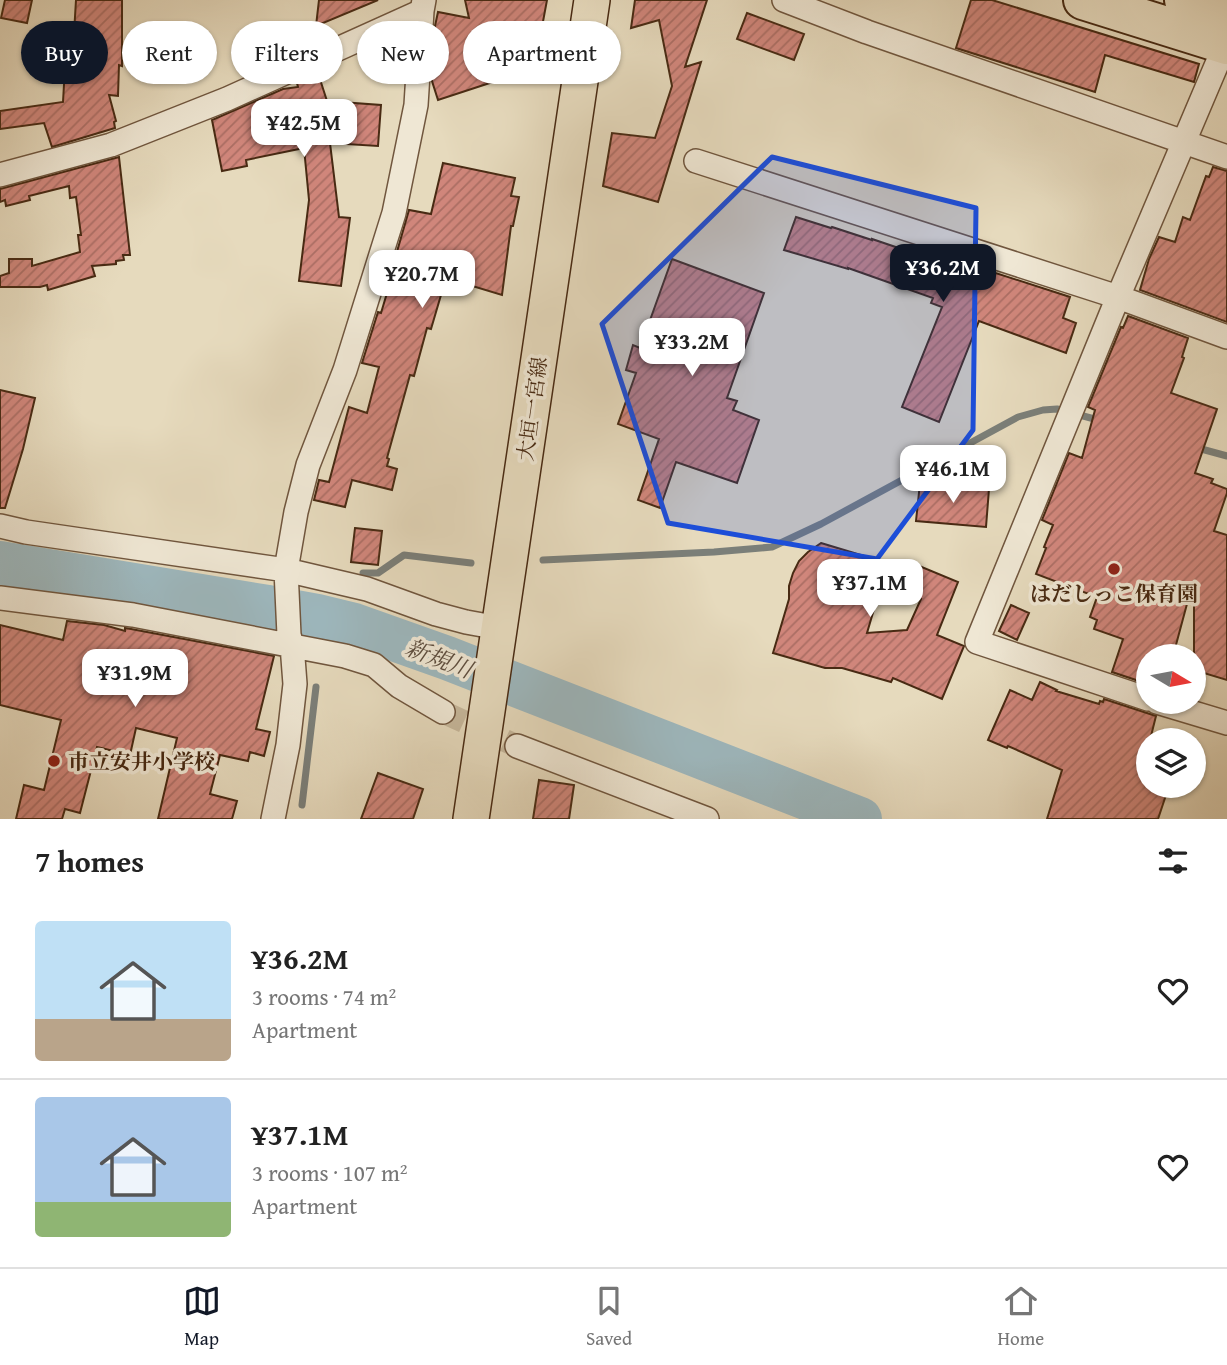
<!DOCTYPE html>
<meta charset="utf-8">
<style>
body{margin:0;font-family:"Gentium Book Plus","Noto Serif JP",serif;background:#f6f6f6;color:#222;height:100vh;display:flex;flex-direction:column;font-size:26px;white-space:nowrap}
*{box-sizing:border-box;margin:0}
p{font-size:23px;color:#767676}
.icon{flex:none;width:38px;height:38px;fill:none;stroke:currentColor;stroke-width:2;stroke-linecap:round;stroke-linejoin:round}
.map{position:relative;height:819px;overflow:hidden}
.side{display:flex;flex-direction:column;background:#fff;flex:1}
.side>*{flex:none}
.guide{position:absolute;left:21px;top:21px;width:700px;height:63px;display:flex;gap:14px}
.needle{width:46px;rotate:100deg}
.fabs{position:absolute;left:1136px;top:644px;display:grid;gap:14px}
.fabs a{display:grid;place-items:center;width:70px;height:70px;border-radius:50%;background:#fff;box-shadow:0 2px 5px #0004;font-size:35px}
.price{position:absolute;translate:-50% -60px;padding:0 16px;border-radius:14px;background:#fff;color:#222;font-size:23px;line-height:46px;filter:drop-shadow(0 2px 4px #0008)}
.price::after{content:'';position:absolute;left:50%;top:42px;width:21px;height:16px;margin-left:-10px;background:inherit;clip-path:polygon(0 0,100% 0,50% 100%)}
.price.selected{background:#111827;color:#fff}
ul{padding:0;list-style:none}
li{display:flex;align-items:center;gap:21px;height:175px;padding:0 35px}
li+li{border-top:2px solid #e0e0e0}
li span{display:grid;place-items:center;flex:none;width:196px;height:140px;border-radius:7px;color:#555}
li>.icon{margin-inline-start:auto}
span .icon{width:84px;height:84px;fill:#fffc;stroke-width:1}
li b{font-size:30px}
h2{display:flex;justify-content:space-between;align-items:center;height:84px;padding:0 35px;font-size:30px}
.tag{padding:0 24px;border-radius:32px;background:#fff;box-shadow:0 2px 5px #0004;font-size:24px;line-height:63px}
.tag.selected{background:#111827;color:#fff}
.tabs{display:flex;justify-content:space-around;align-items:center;height:98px;border-top:2px solid #e0e0e0;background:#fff;font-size:19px;color:#767676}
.tabs a{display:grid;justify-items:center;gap:4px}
.tabs .selected{color:#111827}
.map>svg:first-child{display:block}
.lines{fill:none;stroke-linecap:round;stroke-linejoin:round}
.stream{stroke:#7b7f79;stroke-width:7}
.river{stroke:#9db7bd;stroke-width:44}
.building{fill:url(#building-hatch);stroke:#482a13;stroke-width:2;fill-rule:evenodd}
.street-tunnel{stroke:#c6b79b;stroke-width:23;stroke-dasharray:23 11;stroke-linecap:butt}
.street-casing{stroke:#70563e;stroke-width:26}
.primary-casing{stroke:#482a13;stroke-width:38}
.highway-casing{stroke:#482a13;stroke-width:42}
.street{stroke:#efe7d4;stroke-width:23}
.primary{stroke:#e6dabd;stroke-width:35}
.highway{stroke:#e6dabd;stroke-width:38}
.marked{fill:#1d4ed8;fill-opacity:0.2;stroke:#1d4ed8;stroke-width:5;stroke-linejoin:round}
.poi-dot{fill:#8f2418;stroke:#efe7d4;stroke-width:2.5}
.labels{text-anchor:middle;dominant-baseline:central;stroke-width:7;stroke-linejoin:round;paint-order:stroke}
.street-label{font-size:21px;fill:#482a13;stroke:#efe7d4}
.poi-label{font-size:21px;font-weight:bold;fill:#482a13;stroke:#efe7d4}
.water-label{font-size:23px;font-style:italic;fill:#5d4d3e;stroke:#efe7d4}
</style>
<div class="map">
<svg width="1227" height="819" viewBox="0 0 1227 819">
<defs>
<pattern id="building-hatch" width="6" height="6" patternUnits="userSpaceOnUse" patternTransform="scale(1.75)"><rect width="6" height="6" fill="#d0867b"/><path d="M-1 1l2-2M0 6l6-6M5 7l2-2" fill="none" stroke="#ab6e64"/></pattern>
</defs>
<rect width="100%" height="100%" fill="#e6dabd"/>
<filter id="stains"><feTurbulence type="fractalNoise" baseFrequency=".00286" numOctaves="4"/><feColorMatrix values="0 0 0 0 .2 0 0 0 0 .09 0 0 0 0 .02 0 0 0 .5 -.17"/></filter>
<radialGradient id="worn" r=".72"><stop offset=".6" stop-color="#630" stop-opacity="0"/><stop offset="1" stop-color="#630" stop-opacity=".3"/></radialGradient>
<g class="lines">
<path class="stream" d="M1194,447l33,9
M543,560l171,-8 58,-5 49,-23 197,-107 25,-7 14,-1 45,12
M363,573h15l26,-18 67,8
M302,805l14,-118"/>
<path class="river" d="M0,563l268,44 49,9 37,9 93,33 413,161"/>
</g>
<path class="building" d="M5,0h27l-5,23 -26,-5z
M76,0h46v66l-3,-1 -1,31 -9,-1 7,26 -2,1 1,6 -63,19 -8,-24 -44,6v-18l63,-9 2,-35h7z
M319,0h59l-62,26z
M465,0h82l-5,27 -3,2 -3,32 -23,7 1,3 -5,2 2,3 -73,24 -6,-19 3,-55 3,-14 31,6z
M635,0h72l-22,67 16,-5 -43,140 -55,-16 9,-53 43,5 17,-52 -13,-66 -28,8z
M971,0h21l207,64 -5,18 -89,-27 -10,37 -139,-44z
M747,13l57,21 -10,26 -57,-21z
M318,73l9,28 54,4 -3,41 -48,-3 9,74 11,1 -9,68 -42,-5 10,-81 -5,-52 -58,12 1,6 -25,5 -10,-51 71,-31 15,-2 -1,-4z
M119,157l11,98h-7l1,5 -8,1v3l-24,2 3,10 -47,14 -1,-5 -7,2h-40v-11l9,-3v-14h23v7l48,-14 -2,-17h3l-5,-38 -6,1 -1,-12 -40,10 1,4 -24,6 -1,-6 -5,2v-13z
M443,163l72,15 -4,18 8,1 -6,29h-2l-9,69 -56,-17 -15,51 -4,-1 -13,48 -4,-1 -23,83 2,1 -2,7 10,3 -5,21 -40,-10 -7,27 -31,-7 5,-20 10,2 20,-75 18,6 12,-46 -17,-4 16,-51 3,1 15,-50 -2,-1 15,-52 22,4z
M1213,167l14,4v151l-87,-32 9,-31 10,-22 16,5 8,-25 7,3 16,-44 3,1z
M796,217l35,11 1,-1 40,13v-1l65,22 2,-5 34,12 1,-2 96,31 -7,21 13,5 -10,30 -87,-32 -40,101 -37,-15 40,-100 -11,-4 2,-5 -85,-30v1l-64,-19z
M672,259l92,34 -37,105 10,3 -4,9 26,10 -22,63 -61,-21 -16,46 -22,-8 21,-61 -41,-15 18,-51 -10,-3 7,-25 7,3z
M1128,316l60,22 -6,19 2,1 -13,35 46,16 -22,64 18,6 -2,4 16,6v4l-13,38 13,4v145l-33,-10v-80l-3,-1 -18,67h-25v28l-36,-12 11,-33 -29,-10 3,-9 -7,-3 7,-20 -61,-23 10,-26 -2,-1 9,-22 -11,-5 27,-67 13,5 13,-48 -7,-3 33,-80 2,1z
M0,390l35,8 -12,51 -18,59h-5z
M920,483l69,6 -3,38 -70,-6z
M355,528l27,3 -4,34 -27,-3z
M821,543l93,28 3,-6 41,17 -21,53 27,11 -22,53 -49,-21 -2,4 -49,-14h-17l-52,-15 16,-54v-13l4,-13 6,-12 9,-9zM882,582l39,17 -14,31 -40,3z
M1011,605l18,8 -12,27 -18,-9z
M67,621l37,4 21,6v-3l6,1 143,27 -18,73 14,3 -6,24 -14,-4 -2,9 -28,-6 -10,39 27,7 -5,18h-74l19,-81 -41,-10 -6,27 -33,-8 -17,66 -15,-4 -3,10h-46l8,-34 20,5 17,-70 -61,-15v-80l63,15z
M1040,682l17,8 -1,1 43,13 1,-3 3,1 1,-3 52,17 -6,24h-2v46h21l-11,33h-111l15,-49 -54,-24 -1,2 -19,-8 22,-50 22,10z
M378,773l45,16 -10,30h-52z
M539,780l35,5 -5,34h-36z"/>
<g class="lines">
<path class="street-tunnel" d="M443,712l74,34"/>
<g class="street-casing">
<path id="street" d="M784,0l83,32 360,125
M696,161l422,136 109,40
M0,175l111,-30 116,-46 195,-88
M0,526l26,6 260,38 81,19 69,25 30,8 33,6
M0,598l133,17 212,41 29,9 25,21 44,26
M1148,699l-171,-57 141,-345 107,-252
M1157,702l70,21
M517,746l190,73
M273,819l15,-74 7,-61 -3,-39 -3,-10 -3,-65 10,-58 12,-47 37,-95 49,-157 22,-108 6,-94 2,-11"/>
</g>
<g class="primary-casing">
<path id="primary" d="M471,819l121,-819"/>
</g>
<g class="highway-casing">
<path id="highway" d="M1083,0l144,45
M1184,0l43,14"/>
</g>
<use href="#street" class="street"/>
<use href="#primary" class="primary"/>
<use href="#highway" class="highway"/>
</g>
<path class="marked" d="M772,157l204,51 -3,222 -96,129 -209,-36 -66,-199z"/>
<g class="poi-dot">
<circle cx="1114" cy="569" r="7"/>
<circle cx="54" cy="761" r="7"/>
</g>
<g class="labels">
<g class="street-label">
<text transform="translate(532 409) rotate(-82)">大垣一宮線</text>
</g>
<g class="poi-label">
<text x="1114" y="593">はだしっこ保育園</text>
<text x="68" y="761" text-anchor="start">市立安井小学校</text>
</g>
<g class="water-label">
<text transform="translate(439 658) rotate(21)">新規川</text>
</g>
</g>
<rect width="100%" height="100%" filter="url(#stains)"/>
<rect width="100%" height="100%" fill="url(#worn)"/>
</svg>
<div class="fabs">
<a><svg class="needle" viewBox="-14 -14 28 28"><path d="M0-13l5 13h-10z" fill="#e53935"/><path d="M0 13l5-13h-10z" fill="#767676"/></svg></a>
<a><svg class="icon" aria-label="layers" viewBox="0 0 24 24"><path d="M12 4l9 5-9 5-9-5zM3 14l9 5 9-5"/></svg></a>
</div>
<b class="price" style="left:304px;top:159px">¥42.5M</b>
<b class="price selected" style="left:943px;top:304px">¥36.2M</b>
<b class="price" style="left:422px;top:310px">¥20.7M</b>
<b class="price" style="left:692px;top:378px">¥33.2M</b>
<b class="price" style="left:953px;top:505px">¥46.1M</b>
<b class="price" style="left:870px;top:619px">¥37.1M</b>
<b class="price" style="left:135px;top:709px">¥31.9M</b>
<div class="guide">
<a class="tag selected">Buy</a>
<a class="tag">Rent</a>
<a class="tag">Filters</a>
<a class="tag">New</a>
<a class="tag">Apartment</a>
</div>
</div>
<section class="side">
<h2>7 homes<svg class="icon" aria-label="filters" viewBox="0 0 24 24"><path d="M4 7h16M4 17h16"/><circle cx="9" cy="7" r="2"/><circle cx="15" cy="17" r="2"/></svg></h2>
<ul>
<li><span style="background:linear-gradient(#bfe0f5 70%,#b9a48a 0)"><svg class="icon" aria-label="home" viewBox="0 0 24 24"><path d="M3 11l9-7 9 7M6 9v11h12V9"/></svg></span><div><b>¥36.2M</b><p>3 rooms · 74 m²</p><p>Apartment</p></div><svg class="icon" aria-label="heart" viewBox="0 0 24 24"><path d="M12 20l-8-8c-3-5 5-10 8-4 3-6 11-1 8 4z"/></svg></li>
<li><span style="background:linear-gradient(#a9c7e8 75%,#8fb573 0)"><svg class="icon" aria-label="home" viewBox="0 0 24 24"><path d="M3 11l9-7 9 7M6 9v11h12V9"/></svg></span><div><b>¥37.1M</b><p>3 rooms · 107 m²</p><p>Apartment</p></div><svg class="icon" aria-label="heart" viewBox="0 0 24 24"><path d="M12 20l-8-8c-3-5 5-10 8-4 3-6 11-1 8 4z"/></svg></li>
</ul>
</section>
<nav class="tabs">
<a class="selected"><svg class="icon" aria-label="map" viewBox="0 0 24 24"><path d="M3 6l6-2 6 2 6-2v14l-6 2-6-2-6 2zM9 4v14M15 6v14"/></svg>Map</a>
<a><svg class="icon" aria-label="saved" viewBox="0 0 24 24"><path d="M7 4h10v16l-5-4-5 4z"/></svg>Saved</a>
<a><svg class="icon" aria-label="home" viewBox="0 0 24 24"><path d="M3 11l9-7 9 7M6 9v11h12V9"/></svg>Home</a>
</nav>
